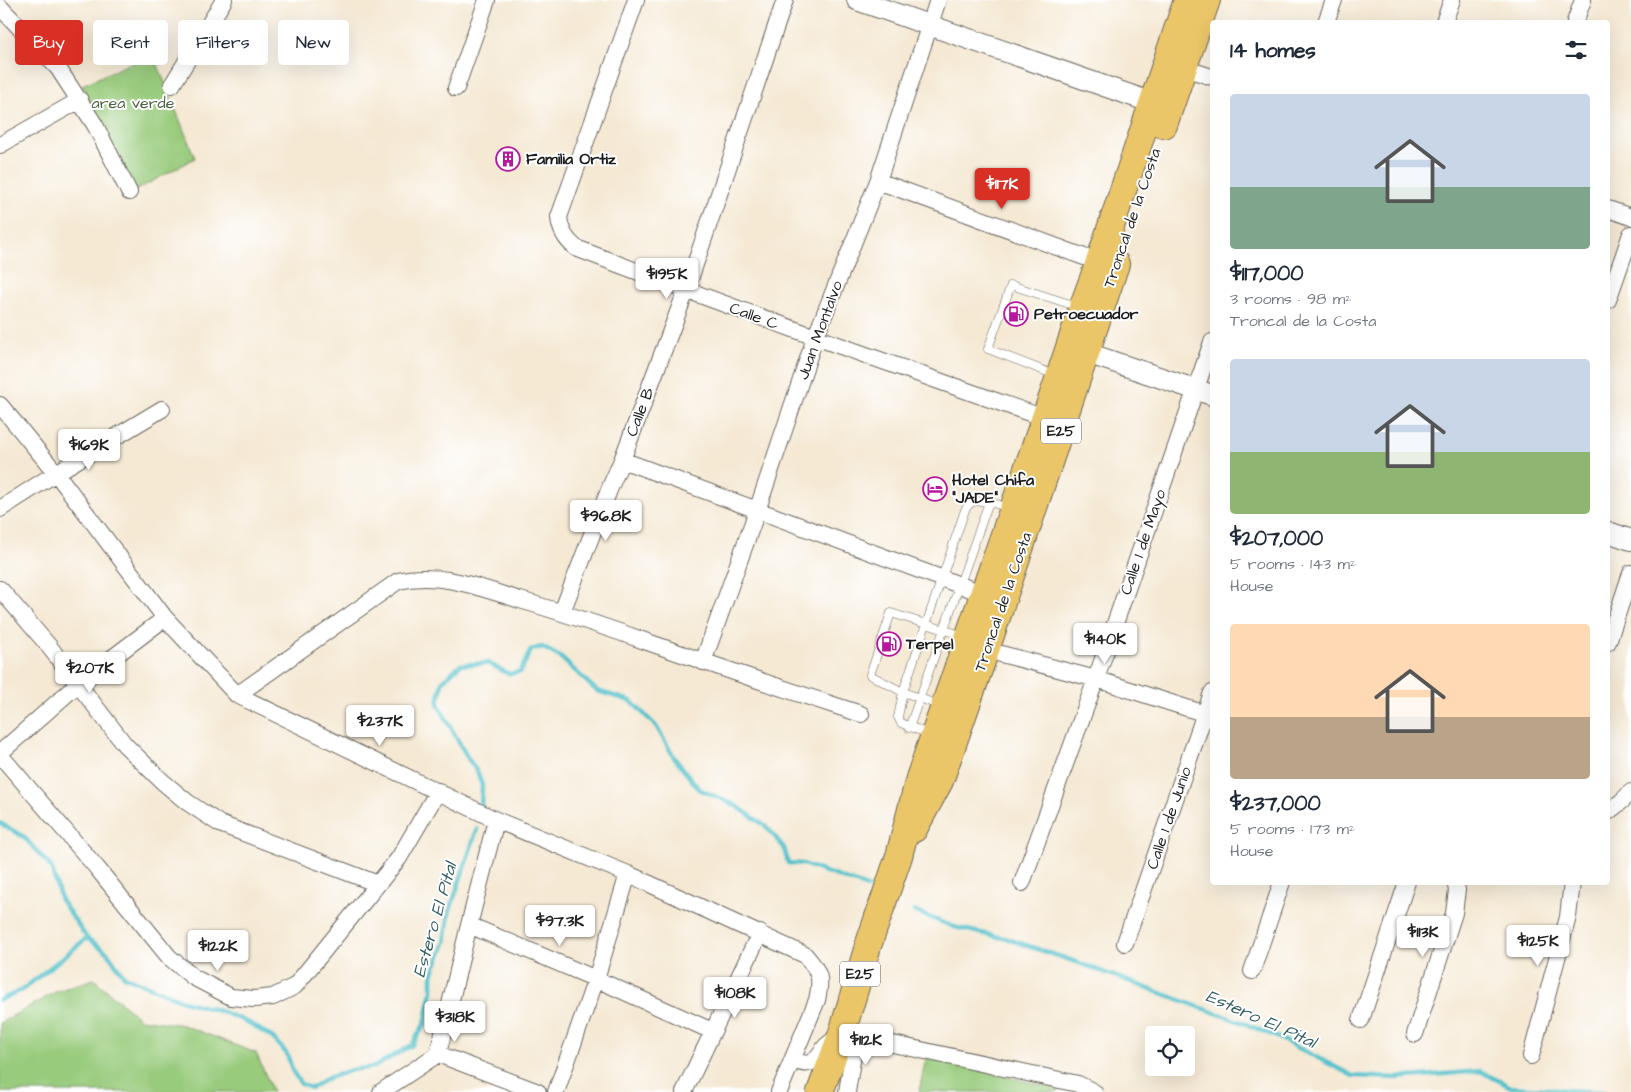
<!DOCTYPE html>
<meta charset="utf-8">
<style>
body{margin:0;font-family:"Architects Daughter",sans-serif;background:#f2f2f3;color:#1f2937;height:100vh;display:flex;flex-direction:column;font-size:19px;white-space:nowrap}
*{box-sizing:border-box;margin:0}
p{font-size:16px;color:#747a83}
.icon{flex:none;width:28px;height:28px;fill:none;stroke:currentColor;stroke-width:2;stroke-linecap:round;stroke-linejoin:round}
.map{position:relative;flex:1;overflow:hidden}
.side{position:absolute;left:1210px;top:20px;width:400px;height:865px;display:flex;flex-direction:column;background:#fff;border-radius:5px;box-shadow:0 5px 20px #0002}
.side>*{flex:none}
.top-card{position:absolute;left:15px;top:20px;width:475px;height:45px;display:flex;gap:10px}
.buttons{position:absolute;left:1145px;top:1026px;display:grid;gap:10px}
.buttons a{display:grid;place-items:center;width:50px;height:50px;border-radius:5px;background:#fff;box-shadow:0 5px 20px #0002;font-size:25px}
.price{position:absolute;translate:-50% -42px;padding:0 11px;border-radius:5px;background:#fff;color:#222;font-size:16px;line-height:32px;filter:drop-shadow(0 1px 2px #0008)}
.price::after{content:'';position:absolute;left:50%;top:30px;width:15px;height:11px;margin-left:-8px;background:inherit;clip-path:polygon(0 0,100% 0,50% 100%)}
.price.selected{background:#d93025;color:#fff}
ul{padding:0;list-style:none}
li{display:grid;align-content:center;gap:10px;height:265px;padding:0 20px}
li span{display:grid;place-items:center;height:155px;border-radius:5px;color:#555}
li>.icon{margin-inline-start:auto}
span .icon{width:90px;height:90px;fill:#fffc;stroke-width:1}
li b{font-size:21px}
h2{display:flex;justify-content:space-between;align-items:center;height:60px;padding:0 20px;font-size:21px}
.chip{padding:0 18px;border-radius:5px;background:#fff;box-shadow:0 5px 20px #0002;font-size:18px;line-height:45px}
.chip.selected{background:#d93025;color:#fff}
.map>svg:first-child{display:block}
.green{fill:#98cb7b;stroke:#5a744c}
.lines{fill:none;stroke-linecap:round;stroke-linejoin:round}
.stream{stroke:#55c2cc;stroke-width:4.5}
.service-casing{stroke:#68645c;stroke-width:9}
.minor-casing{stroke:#68645c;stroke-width:18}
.tertiary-casing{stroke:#68645c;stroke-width:22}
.trunk-casing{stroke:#68645c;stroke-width:28}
.service{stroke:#fff;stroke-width:8}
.minor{stroke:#fff;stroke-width:16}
.tertiary{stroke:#fff;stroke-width:20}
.trunk{stroke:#ebc669;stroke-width:26}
.labels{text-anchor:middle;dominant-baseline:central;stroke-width:4;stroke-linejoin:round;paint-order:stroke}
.shield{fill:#fff;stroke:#606060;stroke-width:1}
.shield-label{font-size:15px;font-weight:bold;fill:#1c1c1c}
.park-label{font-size:16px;fill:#4e6242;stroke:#fff}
.poi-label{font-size:16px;font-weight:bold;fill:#1c1c1c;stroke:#fff;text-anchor:start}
.street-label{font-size:16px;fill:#1c1c1c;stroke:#fff}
.water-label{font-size:18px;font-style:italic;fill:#335e62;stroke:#fff}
</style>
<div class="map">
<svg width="1631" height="1092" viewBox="0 0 1631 1092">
<rect width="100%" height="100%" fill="#fff"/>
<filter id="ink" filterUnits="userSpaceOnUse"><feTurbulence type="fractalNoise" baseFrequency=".02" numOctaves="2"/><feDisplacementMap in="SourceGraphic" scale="10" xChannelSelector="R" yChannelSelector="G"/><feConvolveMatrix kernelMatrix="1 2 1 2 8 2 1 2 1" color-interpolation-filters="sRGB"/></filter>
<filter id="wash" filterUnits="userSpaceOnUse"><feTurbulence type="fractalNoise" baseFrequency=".0096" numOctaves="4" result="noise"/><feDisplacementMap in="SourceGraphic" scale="20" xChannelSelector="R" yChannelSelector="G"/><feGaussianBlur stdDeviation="1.12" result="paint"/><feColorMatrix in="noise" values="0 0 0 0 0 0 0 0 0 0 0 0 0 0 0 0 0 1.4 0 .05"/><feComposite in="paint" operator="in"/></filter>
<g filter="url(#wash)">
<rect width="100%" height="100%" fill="#f5e9d4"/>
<path class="green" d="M153,53l42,105 -62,34 -51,-107z
M94,979l46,40 43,6 73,28 17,39h-273v-69l57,-32z
M926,1058l133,31 -1,3h-139z"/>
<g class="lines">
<path class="stream" d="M481,809l1,-23 -4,-13 -11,-16 -29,-53 4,-22 18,-17 28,-2 21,11 11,-2 11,-22 11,-3 18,10 37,34 34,10 25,25 19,33 24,30 36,16 32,22 17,21 4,15 15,1 67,24
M0,823l24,14 27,30 10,33 26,38
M914,911l40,16 54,12 68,23 170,62 33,14 74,38 43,2 84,-7 31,16 93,5
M0,1000l22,-10 65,-52 20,14 17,24 59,25 40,11 26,11 24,15 14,16 6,18 8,12 10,4 17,-10 24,-8 22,-3 38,-22 13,-22 7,-32v-16l13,-32 4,-30 28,-84"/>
</g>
</g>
<g filter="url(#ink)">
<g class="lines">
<g class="service-casing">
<path id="service" d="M1055,375l-67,-26 23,-64 68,22
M941,706l-38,-14 -33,-17 21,-62 73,23
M909,728l80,-226 21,6
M931,735l-30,-12 -3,-6 5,-25 62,-182c6,-11 14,-9 24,-8"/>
</g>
<g class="minor-casing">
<path id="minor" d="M636,0l-77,217c1,14 7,23 17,31 155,60 312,115 468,170
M785,0l-99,291 -64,169 362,134
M0,7l58,61 37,57 34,67
M1326,22l8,-22
M1444,22l8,-22
M1575,22l8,-22
M1184,68l28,9
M172,85l52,-85
M456,88l31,-88
M0,145l80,-45
M878,181l228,84
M1608,209l23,8
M1608,300l23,-66
M0,405l56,68 109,145 72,77 259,125 132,54 177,81c15,17 17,23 12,45l-38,92
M0,509l56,-36 106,-64
M0,589l48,56 77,100 38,37 24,20 33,22 158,60
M562,612l49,-127 11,-25
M1608,642l23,-69
M986,650l110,29 116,37
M703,662l54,-151 58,-173 63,-157 60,-181
M237,695l161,-114c42,-10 82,7 122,19 56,16 110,36 165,55 59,21 118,40 176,59
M0,753l78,-69 87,-66
M0,755l97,113 72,89 24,20 38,20 23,2 19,-2 22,-11 104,-128 39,-67
M1608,812l14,-11 9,-9
M496,820l-27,105 127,54 116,52
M1022,883l74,-204 116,-337
M1125,943l87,-250
M1252,971l30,-89
M1361,1020l46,-138
M1415,1034l39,-121 3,-23 -2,-8
M438,1054l31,-129
M1531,1056l37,-139 4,-35
M793,1060c20,9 22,-1 33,-14 5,-4 10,-8 16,-13l236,51 16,8
M381,1092l57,-38 100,38
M556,1092l40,-113 32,-105
M684,1092l76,-159
M847,1092l9,-56"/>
</g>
<g class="tertiary-casing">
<path id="tertiary" d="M857,0l296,103
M1087,353l125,42
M1608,532l23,8"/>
</g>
<g class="trunk-casing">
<path id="trunk" d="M1164,125l43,-125
M914,829l26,-48 46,-131 130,-386
M820,1092l22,-59 26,-87 31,-90 20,-78 140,-401 23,-69 17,-46 88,-262"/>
</g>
<use href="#service" class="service"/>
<use href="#minor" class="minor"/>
<use href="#tertiary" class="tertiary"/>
<use href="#trunk" class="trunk"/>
</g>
</g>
<defs>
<g id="building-ring" transform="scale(1.25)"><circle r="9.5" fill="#fff" stroke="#b5179e" stroke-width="1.5"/><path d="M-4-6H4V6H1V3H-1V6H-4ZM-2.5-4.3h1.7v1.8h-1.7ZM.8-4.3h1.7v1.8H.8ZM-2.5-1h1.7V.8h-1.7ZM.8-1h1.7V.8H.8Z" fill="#b5179e"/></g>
<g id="fuel-ring" transform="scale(1.25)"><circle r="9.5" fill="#fff" stroke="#b5179e" stroke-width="1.5"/><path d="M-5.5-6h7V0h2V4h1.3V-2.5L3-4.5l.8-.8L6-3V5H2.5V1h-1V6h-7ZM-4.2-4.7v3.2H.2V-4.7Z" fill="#b5179e"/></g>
<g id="hotel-ring" transform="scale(1.25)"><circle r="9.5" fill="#fff" stroke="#b5179e" stroke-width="1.5"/><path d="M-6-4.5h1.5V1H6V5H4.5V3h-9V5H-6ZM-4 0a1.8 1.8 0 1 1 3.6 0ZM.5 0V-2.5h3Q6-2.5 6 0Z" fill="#b5179e"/></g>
</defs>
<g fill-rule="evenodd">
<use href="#building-ring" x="508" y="159"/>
<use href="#fuel-ring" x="1016" y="314"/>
<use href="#hotel-ring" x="935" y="489"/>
<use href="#fuel-ring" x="889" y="644"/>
</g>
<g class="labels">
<g class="shield">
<rect x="1041" y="418.5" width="40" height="25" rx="4"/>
<rect x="840" y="961.5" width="40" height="25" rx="4"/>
</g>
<g class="shield-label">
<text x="1061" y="431">E25</text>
<text x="860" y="974">E25</text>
</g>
<g class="park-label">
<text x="133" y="103">area verde</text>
</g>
<g class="poi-label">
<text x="526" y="159">Familia Ortiz</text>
<text x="1034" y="314">Petroecuador</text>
<text x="952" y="480">Hotel Chifa<tspan x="952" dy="18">"JADE"</tspan></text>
<text x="906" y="644">Terpel</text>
</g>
<g class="street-label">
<text transform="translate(1132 218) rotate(-71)">Troncal de la Costa</text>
<text transform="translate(754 316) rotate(20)">Calle C</text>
<text transform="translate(820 330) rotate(-70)">Juan Montalvo</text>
<text transform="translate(640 412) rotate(-69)">Calle B</text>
<text transform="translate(1143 542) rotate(-71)">Calle 1 de Mayo</text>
<text transform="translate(1003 602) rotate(-71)">Troncal de la Costa</text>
<text transform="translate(1169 818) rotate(-71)">Calle 1 de Junio</text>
</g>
<g class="water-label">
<text transform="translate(435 920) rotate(-74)">Estero El Pital</text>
<text transform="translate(1261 1019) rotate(24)">Estero El Pital</text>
</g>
</g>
</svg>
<div class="buttons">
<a><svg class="icon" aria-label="locate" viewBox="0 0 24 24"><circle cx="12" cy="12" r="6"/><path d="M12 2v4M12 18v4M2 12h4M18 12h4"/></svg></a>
</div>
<b class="price selected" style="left:1002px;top:210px">$117K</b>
<b class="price" style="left:667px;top:300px">$195K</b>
<b class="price" style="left:89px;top:471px">$169K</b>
<b class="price" style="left:606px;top:542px">$96.8K</b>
<b class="price" style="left:1105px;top:665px">$140K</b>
<b class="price" style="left:90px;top:694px">$207K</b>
<b class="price" style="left:380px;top:747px">$237K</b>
<b class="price" style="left:560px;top:947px">$97.3K</b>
<b class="price" style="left:1423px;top:958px">$113K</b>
<b class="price" style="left:1538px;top:967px">$125K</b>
<b class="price" style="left:218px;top:972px">$122K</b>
<b class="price" style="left:735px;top:1019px">$108K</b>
<b class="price" style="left:455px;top:1043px">$318K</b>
<b class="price" style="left:866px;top:1066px">$112K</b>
<div class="top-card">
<a class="chip selected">Buy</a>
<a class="chip">Rent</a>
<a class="chip">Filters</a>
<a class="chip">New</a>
</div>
<section class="side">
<h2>14 homes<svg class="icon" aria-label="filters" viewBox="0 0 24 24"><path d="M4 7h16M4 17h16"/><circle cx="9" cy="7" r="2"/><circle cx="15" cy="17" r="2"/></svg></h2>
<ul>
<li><span style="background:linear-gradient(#c9d6e8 60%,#7fa58c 0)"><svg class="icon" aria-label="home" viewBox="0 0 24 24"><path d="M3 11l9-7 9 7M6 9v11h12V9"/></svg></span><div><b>$117,000</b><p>3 rooms · 98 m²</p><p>Troncal de la Costa</p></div></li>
<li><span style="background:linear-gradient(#c9d6e8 60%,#8fb573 0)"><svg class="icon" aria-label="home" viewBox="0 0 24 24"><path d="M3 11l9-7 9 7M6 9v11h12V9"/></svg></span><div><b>$207,000</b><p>5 rooms · 143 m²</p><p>House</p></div></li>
<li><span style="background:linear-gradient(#ffd9b3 60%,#b9a48a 0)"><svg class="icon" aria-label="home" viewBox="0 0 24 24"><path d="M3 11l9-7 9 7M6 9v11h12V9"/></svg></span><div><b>$237,000</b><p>5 rooms · 173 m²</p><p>House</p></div></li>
</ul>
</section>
</div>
